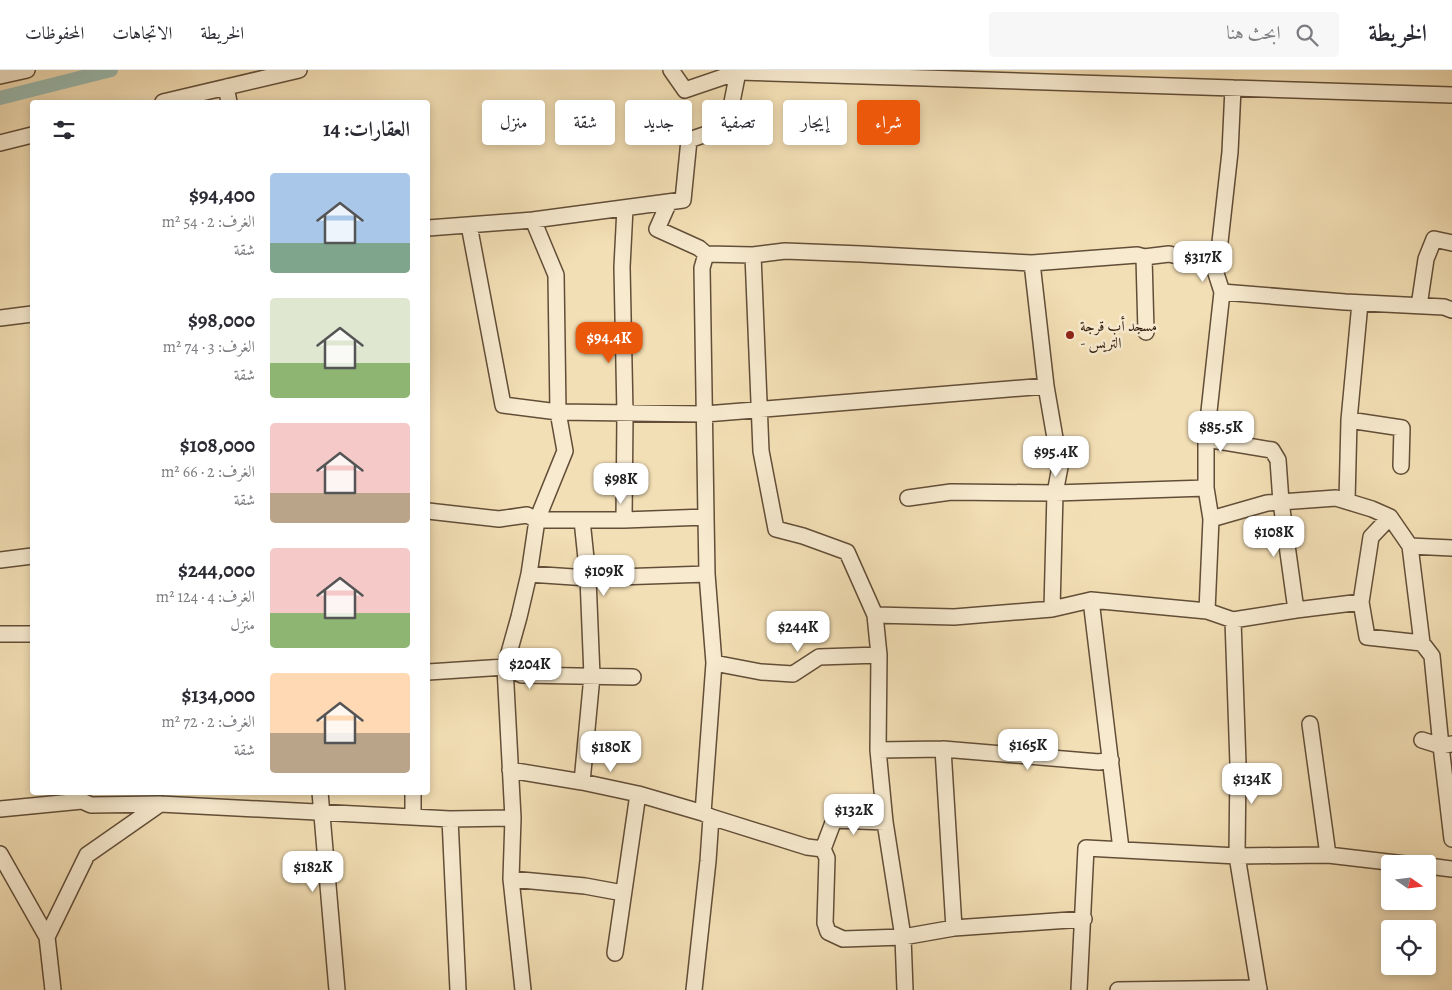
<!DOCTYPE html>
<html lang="ar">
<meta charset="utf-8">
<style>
body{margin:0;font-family:Alegreya,Amiri,serif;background:#f7f7f7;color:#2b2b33;direction:rtl;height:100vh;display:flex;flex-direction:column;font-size:19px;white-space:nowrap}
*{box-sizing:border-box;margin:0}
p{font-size:16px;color:#7c7c81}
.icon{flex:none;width:28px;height:28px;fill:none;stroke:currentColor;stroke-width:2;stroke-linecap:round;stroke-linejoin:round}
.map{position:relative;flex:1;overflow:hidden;direction:ltr}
.side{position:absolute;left:30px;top:30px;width:400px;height:695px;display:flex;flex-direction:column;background:#fff;border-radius:5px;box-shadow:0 2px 8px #0003;direction:rtl}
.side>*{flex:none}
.top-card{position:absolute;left:445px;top:30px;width:475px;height:45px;direction:rtl;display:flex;gap:10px}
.needle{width:32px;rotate:104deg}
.fabs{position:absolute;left:1381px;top:785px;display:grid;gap:10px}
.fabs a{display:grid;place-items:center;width:55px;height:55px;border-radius:5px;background:#fff;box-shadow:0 2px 8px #0003;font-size:25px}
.price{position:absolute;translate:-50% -42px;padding:0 11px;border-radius:10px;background:#fff;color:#222;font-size:16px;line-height:32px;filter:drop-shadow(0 1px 2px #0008)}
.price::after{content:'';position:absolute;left:50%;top:30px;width:15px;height:11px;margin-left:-8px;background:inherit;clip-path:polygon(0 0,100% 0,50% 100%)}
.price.on{background:#ea580c;color:#fff}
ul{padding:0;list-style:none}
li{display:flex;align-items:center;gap:15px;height:125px;padding:0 20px}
li span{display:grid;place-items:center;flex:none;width:140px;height:100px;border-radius:5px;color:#555}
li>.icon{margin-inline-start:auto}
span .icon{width:60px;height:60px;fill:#fffc;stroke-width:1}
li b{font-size:21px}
h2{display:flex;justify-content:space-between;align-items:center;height:60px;padding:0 20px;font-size:21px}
.chip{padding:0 18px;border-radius:5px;background:#fff;box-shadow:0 2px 8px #0003;font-size:18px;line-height:45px}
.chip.on{background:#ea580c;color:#fff}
header{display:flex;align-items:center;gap:30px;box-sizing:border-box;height:70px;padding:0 25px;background:#fff;border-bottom:1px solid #e1e1e2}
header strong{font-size:24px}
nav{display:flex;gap:28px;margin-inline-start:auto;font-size:18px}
.search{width:350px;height:45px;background:#f7f7f7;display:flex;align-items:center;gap:12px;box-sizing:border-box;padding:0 18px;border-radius:5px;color:#7c7c81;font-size:19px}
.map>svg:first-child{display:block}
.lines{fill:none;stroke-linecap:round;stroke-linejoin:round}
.canal{stroke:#9bbcb1;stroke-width:14}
.minor-casing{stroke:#624e38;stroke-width:18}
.minor{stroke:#f7eacf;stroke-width:15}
.poi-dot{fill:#8f2418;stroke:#f7eacf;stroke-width:2}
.labels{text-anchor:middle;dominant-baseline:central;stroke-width:5;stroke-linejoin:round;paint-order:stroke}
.poi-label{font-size:15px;fill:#321e0e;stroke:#f7eacf;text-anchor:start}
</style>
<header>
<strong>الخريطة</strong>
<div class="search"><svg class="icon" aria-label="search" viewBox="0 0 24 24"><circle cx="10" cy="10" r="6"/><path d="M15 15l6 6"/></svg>ابحث هنا</div>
<nav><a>الخريطة</a><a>الاتجاهات</a><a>المحفوظات</a></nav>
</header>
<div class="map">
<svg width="1452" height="920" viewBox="0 0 1452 920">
<rect width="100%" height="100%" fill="#f3dfb5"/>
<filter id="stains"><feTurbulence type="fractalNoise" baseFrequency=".004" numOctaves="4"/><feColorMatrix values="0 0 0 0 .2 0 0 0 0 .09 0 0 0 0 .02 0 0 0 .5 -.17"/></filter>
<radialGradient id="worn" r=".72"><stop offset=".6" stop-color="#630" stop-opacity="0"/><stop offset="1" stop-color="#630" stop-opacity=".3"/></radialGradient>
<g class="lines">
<path class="canal" d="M0,28l111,-28"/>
<g class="minor-casing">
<path id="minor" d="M738,2l714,23
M0,6l27,-6
M226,17l3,15
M163,32l136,-32
M0,73l32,-8
M669,132l-12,27 42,19 7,6 47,1 32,-4 76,3 171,9 105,-8 7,2 25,-3 44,10
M533,150l150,-20 6,-60 38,-13 11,-55 -53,18 -14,-20
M469,155l34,180 55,7 147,2 341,-28
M428,158l105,-8 23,55 2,137 7,39 -28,69 -8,54 -10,43 -14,50 8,151 -2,61 12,111
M753,185l8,196 15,78 27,7 44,16 28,63 4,40 -1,95 7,72 18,115 2,53
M1144,187l2,75
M1032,193l14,123 14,81 -5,26 -3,116
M1222,222l123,10 99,5 8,3
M1419,236l7,-47 8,-20 18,4
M0,248l32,-4
M1349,350l53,8 -1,38
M1206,369l66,11 6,10 3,42 15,108
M908,428l43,-6 104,1 151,-5
M1347,431l2,-81 11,-117
M428,441l71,8 28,-4 10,5h87l82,-3
M1211,449l56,-16 69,-5 36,11 18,8 20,29 42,2
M624,450l1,-106 -3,-147 3,-59
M1410,476l12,97
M0,490l32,-4
M529,504l59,4 119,-4
M1091,530l30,249
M1361,532l10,-65 19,-20
M1207,541l4,-92 -5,-31v-49l16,-147 -9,-28 6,-13 11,-99 3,-64
M875,545l79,2 98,-8 39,-9 116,11 26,9 63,-10 65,-8 6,35 55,6 10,13 9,90 11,93
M1233,550l5,144 -1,92 22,134
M0,564h32
M714,593l47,9 32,2 26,-17 60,-2
M428,602l77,-5 17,8 111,2
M1310,654l18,131
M1422,670l19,6 11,-2
M943,679l11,179
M878,680l65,-1 156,13 12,-2
M510,700l72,12 56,12 65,19
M582,712l10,-106 -4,-98 -6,-58
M320,722l17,198
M413,722v24
M0,739l82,-8 9,4 69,-1 290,15 63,-1
M711,747l96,30 16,2
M450,749l8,171
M885,752l-51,-2 -11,29 4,9 -2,65 3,9 15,7 60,-2 51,-9 130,-9
M0,784l47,83
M1428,796l24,3
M511,809l74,7 38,7
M615,883l23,-159
M53,920l-6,-53 40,-82 73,-51
M694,920l14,-129 3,-44 -8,-4 11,-150 -7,-89 -1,-57 -4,-249 4,-14
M1079,920l7,-142 151,8 91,-1 77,9
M1118,920l141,-2"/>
</g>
<use href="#minor" class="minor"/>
</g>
<circle class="poi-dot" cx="1070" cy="265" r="5"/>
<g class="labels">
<g class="poi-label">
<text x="1080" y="256">مسجد أب قرجة<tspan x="1080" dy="17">- التريس</tspan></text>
</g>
</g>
<rect width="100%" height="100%" filter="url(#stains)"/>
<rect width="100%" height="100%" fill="url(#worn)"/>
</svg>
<div class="fabs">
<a><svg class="needle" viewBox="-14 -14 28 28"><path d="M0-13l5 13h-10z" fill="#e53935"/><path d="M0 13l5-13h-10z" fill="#7c7c81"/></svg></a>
<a><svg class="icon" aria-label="locate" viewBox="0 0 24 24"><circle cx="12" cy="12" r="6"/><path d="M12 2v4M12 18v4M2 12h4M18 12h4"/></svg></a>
</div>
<b class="price" style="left:1203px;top:213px">$317K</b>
<b class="price on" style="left:609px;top:294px">$94.4K</b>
<b class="price" style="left:1221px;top:383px">$85.5K</b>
<b class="price" style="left:1056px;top:408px">$95.4K</b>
<b class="price" style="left:621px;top:435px">$98K</b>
<b class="price" style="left:1274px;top:488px">$108K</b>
<b class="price" style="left:604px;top:527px">$109K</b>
<b class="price" style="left:798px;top:583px">$244K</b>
<b class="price" style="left:530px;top:620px">$204K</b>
<b class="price" style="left:1028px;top:701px">$165K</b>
<b class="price" style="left:611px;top:703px">$180K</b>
<b class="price" style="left:1252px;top:735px">$134K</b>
<b class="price" style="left:854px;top:766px">$132K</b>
<b class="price" style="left:313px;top:823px">$182K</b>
<div class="top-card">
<a class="chip on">شراء</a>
<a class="chip">إيجار</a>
<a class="chip">تصفية</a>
<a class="chip">جديد</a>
<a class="chip">شقة</a>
<a class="chip">منزل</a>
</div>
<section class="side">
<h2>العقارات: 14<svg class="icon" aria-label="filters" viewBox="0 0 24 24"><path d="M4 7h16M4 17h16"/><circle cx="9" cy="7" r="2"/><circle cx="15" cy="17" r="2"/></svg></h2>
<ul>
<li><span style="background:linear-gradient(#a9c7e8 70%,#7fa58c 0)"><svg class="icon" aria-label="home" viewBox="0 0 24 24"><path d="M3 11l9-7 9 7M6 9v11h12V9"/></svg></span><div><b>$94,400</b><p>الغرف: 2 · 54 m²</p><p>شقة</p></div></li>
<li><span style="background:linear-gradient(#dfe7d0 65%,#8fb573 0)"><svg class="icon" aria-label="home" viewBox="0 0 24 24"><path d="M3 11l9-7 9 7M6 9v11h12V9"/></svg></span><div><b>$98,000</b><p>الغرف: 3 · 74 m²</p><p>شقة</p></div></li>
<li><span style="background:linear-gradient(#f6c9c9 70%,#b9a48a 0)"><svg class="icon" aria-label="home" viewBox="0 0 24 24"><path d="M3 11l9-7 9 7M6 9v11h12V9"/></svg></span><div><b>$108,000</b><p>الغرف: 2 · 66 m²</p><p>شقة</p></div></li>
<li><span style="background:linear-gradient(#f6c9c9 65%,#8fb573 0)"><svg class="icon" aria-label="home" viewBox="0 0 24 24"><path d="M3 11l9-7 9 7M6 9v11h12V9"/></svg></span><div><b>$244,000</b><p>الغرف: 4 · 124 m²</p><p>منزل</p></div></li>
<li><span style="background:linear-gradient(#ffd9b3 60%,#b9a48a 0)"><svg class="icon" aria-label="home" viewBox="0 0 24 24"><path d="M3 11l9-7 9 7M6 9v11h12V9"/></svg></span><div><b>$134,000</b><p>الغرف: 2 · 72 m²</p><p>شقة</p></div></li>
</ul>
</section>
</div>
